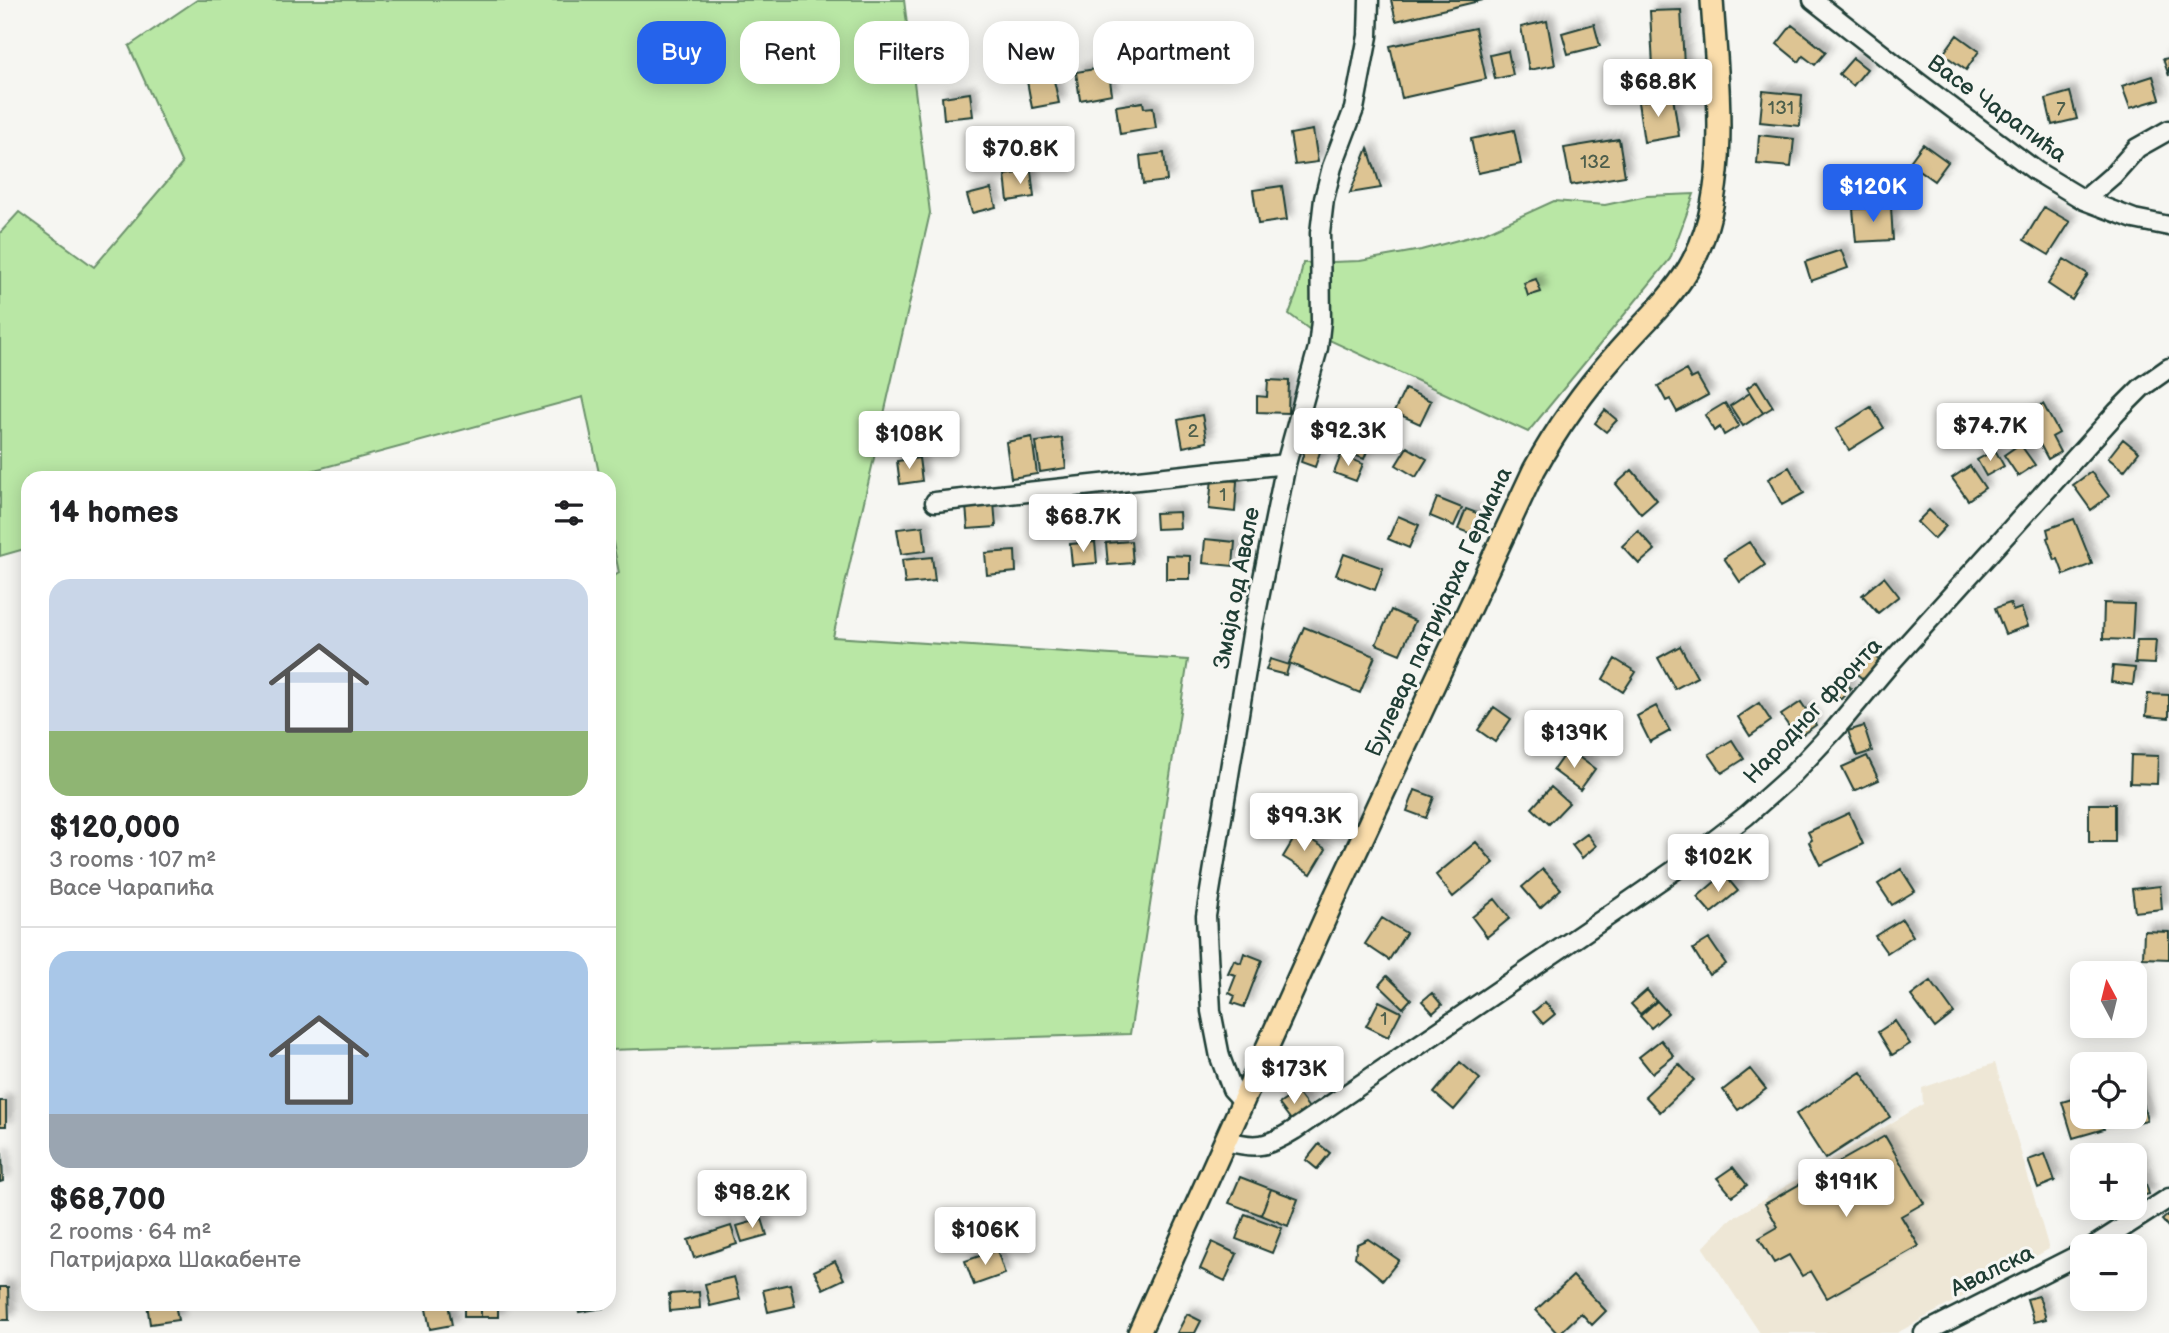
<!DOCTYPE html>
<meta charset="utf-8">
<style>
body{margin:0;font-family:"Balsamiq Sans",sans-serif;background:#f6f6f6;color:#202124;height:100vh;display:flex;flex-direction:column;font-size:26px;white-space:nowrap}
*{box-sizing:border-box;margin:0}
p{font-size:23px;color:#757577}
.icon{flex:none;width:38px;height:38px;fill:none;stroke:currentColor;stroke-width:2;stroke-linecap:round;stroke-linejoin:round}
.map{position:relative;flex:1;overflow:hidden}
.side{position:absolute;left:21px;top:471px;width:595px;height:840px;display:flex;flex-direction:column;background:#fff;border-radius:21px;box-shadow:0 4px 18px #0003}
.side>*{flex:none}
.guide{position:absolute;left:637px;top:21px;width:665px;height:63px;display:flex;gap:14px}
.needle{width:46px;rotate:353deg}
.buttons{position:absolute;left:2070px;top:961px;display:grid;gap:14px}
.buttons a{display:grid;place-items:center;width:77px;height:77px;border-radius:14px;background:#fff;box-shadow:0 4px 18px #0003;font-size:35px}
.price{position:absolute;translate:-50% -60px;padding:0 16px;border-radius:7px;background:#fff;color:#222;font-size:23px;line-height:46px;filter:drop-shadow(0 2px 4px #0008)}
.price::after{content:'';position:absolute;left:50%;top:42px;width:21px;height:16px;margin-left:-10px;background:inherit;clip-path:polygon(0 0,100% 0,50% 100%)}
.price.selected{background:#2563eb;color:#fff}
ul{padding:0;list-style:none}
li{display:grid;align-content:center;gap:14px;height:371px;padding:0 28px}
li+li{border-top:2px solid #e0e0e0}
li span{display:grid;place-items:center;height:217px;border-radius:21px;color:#555}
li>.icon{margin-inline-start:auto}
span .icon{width:126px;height:126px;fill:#fffc;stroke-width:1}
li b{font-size:30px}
h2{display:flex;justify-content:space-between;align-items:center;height:84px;padding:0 28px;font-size:30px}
.chip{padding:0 24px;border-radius:21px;background:#fff;box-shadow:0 4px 18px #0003;font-size:24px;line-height:63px}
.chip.selected{background:#2563eb;color:#fff}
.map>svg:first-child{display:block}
.built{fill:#eee7d6}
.green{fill:#b9e7a5;stroke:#6c926c;stroke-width:2}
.building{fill:#ddc493;stroke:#1f3d34;stroke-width:2;filter:url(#shadow)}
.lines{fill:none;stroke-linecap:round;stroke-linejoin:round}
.minor-casing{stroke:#1f3d34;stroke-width:23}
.major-casing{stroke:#1f3d34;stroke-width:26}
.minor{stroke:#f6f6f2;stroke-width:18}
.major{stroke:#faddab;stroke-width:21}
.labels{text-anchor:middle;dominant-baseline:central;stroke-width:6;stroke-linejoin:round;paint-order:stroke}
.number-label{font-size:19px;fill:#4e5f4c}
.street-label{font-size:23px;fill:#1f3d34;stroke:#f6f6f2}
</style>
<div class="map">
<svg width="2169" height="1333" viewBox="0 0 2169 1333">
<defs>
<filter id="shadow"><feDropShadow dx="6" dy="-6" stdDeviation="3.5" flood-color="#0004"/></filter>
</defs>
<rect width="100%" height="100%" fill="#f6f6f2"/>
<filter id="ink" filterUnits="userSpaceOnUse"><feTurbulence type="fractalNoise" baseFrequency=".0143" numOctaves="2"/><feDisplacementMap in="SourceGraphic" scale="14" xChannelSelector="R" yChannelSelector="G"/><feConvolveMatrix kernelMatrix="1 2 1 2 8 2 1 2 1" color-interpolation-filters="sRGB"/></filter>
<g filter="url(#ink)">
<path class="built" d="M1995,1063l54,186 -152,84h-137l-57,-85 25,-27 195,-117 -1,-16z"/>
<path class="green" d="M197,0h707l26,213 -97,424 355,23 -58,374 -521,16v-471l10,-6 -10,-50v-45h-9l-17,-81 -298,81h-257v70l-28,8v-323l19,-21 75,55 88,-103 -53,-118z
M1694,194l-24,65 -142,173 -214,-99 -25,-19 8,-21 6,-30 57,-2 61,-11 63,-17 70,-32 51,4 42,-9z"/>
<path class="building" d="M1391,0h92l-87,21z
M1681,10l4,74 -31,1 -4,-74z
M1547,21l8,44 -26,5 -8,-43z
M1594,24l6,22 -32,8 -6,-21z
M1792,25l34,27 -11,13 -12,-9 -4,6 -22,-18z
M1475,28l11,51 -84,19 -12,-52z
M1957,35l22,16 -13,19 -23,-16z
M1508,51l5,24 -18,4 -5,-24z
M1853,58l14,11 -14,17 -14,-12z
M2169,58v18l-6,-17z
M1108,67l4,27 -32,6 -4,-28z
M1053,76l6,27 -27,5 -5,-27z
M2153,76l7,23 -30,9 -8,-22z
M1763,91l39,4 -2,31 -40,-4z
M2070,92l7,27 -25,6 -6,-26z
M970,93l3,23 -29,3 -2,-22z
M1673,97l6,39 -35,6 -6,-40z
M1143,102l1,6 9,-1 3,21 -36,6 -4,-28z
M1313,130l5,32 -23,3 -5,-31z
M1514,130l7,34 -43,9 -7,-34z
M1759,135l35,4 -3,28 -34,-3z
M1619,139l6,37 -54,9 -7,-37z
M1923,144l25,18 -14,19 -25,-18z
M1368,148l13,40 -31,5z
M1164,153l3,28 -24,3 -3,-28z
M1031,171l3,26 -26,4 -3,-26z
M1282,186l5,34 -29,4 -5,-34z
M991,189l5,18 -24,6 -5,-18z
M1891,207l2,33 -37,2 -3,-33z
M2044,207l26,15 -21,33 -25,-15z
M1841,250l7,18 -37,13 -6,-19z
M2064,259l24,15 -16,26 -24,-16z
M1536,279l5,13 -13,4 -4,-13z
M1686,370l5,9 6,-3 11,19 -31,17 -7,-13 -4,2 -8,-15z
M1268,380l21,1 -1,32 -31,-1v-16l10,1z
M1757,381l16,26 -10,6 -16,-25z
M1405,389l26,12 -11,23 -26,-12z
M1750,393l13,20 -20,13 -13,-20z
M1725,403l14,23 -15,9 -4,-8 -6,4 -9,-16z
M2043,404l16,29 -7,4 8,15 -12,7 -24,-44z
M1871,407l13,21 -35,22 -13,-21z
M1605,410l12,10 -11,12 -11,-9z
M1202,415l5,27 -24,5 -5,-27z
M1351,427l22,9 -9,23 -22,-9z
M1032,437l5,37 -26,4 -5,-36z
M1062,438l4,30 -26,4 -4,-30z
M1308,438l15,5 -8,24 -14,-5z
M2123,439l16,13 -15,19 -16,-13z
M2020,444l15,21 -17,11 -14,-21z
M1407,447l20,12 -11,18 -20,-12z
M1995,450l9,16 -18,10 -9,-16z
M1341,455l22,9 -7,17 -22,-8z
M919,458l3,23 -22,3 -3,-23z
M1970,466l15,22 -17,12 -16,-22z
M1789,467l15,26 -22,12 -14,-26z
M1632,470l25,30 -16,14 -25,-30z
M2091,472l18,24 -18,14 -18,-25z
M1212,478l25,3 -2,31 -26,-3z
M1437,498l25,10 -8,18 -24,-10z
M1103,500l3,28 -23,2 -3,-27z
M994,503l2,24 -28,2 -2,-23z
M1466,509l19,7 -8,20 -19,-7z
M1929,510l17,16 -12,13 -17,-17z
M1179,512l1,16 -24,1 -1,-16z
M1398,516l21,9 -10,23 -21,-9z
M2074,519l18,45 -28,11 -6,-16 -3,1 -8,-22 2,-1 -2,-8z
M923,526l3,25 -25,3 -4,-25z
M1638,531l17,19 -16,14 -17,-18z
M1205,539l30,3 -2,24 -30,-3z
M1131,541l2,22 -25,2 -2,-22z
M1095,542l2,21 -25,2 -2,-21z
M1749,542l16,23 -25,17 -16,-24z
M1015,551l1,21 -29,3 -2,-22z
M1344,554l39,14 -8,22 -39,-15z
M1166,555l24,1v23h-24z
M932,557l3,24 -30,3 -3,-24z
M1884,577l15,19 -21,17 -16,-18z
M2010,603l3,8 8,-3 7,18 -23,8 -10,-26z
M2104,603l30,1 -2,36 -29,-1z
M1391,610l24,11 -15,33 -24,-10z
M1304,627l71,29 -15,37 -71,-30z
M2137,640h19l-2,24 -19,-1z
M1680,646l17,31 -22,12 -17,-31z
M1867,650l13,11 -16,19 -13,-11z
M1270,659l19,6 -3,10 -20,-5z
M1615,659l21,13 -13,20 -20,-13z
M2113,666l22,2 -2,17 -22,-3z
M1840,677l11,11 -10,11 -12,-11z
M2148,694l21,1v23l-23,-2z
M1801,702l15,23 -19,13 -16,-23z
M1759,703l12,18 -21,15 -12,-19z
M1656,706l14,25 -20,11 -13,-26z
M1494,707l17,12 -16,23 -17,-12z
M1864,726l8,25 -15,5 -9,-25z
M1732,740l12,19 -22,14 -13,-19z
M1568,749l27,20 -15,21 -27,-20z
M2131,755l27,1 -1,28 -27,-1z
M1867,756l12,24 -25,11 -12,-24z
M1551,787l18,16 -20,21 -17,-16z
M1415,790l19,7 -8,21 -19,-7z
M2089,804h26v38h-26z
M1849,813l14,31 -43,21 -11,-23 3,-2 -4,-8z
M1298,832l28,17 -15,25 -28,-17z
M1587,834l9,12 -14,12 -10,-13z
M1476,842l18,21 -41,34 -17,-22z
M1543,869l18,20 -21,19 -18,-21z
M1901,869l14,22 -23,14 -14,-21z
M1724,874l14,17 -27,22 -14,-16z
M2160,886l2,23 -27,3 -3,-23z
M1495,899l15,19 -23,19 -15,-20z
M1382,918l24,15 -17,27 -24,-16z
M1902,919l11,17 -26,17 -12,-17z
M2144,931l25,1v27l-26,-1z
M1709,939l17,25 -17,11 -16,-26z
M1244,953l18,7 -18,47 -12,-4 3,-7 -6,-3 7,-18 -8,-2 6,-13 7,3z
M1387,976l24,23 -8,9 -24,-23z
M1931,981l23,32 -19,15 -24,-32z
M1647,990l9,11 -16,13 -9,-10z
M1432,993l10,12 -9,8 -11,-12z
M1379,1001l22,11 -13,25 -22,-11z
M1657,1001l11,12 -17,15 -11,-12z
M1545,1002l10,12 -12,10 -10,-12z
M1895,1021l15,23 -18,11 -14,-23z
M1661,1040l13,16 -22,17 -13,-16z
M1460,1062l20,17 -26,31 -20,-17z
M1679,1064l15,16 -34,32 -15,-16z
M1750,1069l16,20 -28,21 -15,-20z
M1861,1072l29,45 -65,42 -29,-45z
M2137,1076l10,44 -17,4 -2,-8h7v-39z
M1297,1092l12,16 -18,12 -12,-16z
M2082,1096v20h19l3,13 -31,9 -11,-36z
M0,1101h6v25h-6z
M1885,1136l39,67 -23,13 18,30 -92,52 -16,-27 -9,5 -13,-21 -15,8 -15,-25 19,-11 -13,-23z
M1319,1144l11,9 -13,16 -11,-9z
M0,1154h2l1,27 -3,1z
M2045,1154l10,27 -17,7 -10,-28z
M2137,1154l12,40 -14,4v-43h-2z
M1733,1167l14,18 -15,11 -15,-18z
M1240,1177l31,12 -10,26 -32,-12z
M1271,1189l27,10 -10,27 -27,-11z
M1245,1214l37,14 -10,25 -36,-14z
M2169,1214v14l-7,-8z
M762,1219l5,16 -25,7 -5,-16z
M731,1226l6,18 -43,14 -6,-18z
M1368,1239l31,21 -16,20 -28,-23 2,-13z
M1212,1242l25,12 -12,27 -25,-12z
M997,1250l8,24 -31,11 -9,-24z
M835,1261l9,18 -21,10 -9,-18z
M1573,1276l33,35 -14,14 -11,-12 -21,20h-3l-21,-23z
M734,1277l6,22 -30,7 -5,-22z
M790,1284l5,22 -27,6 -5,-22z
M0,1287h8l1,33h-9z
M699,1292l1,16 -30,3 -1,-17z
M2039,1296l7,23 -12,3 -7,-23z
M147,1304h28l3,16 -28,4z
M263,1304h32v4l-31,3z
M425,1304h23l4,21 -22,4z
M464,1304h17v13h-17z
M481,1304h17v13h-17z
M577,1304h27v4l-25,4z
M1187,1314l14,7 -6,12h-18z"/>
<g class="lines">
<g class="minor-casing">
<path id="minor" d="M1813,0l106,83 117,88 48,29 50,19 35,7
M2084,200l29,-25 24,-27 32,-18
M935,502l351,-38
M1244,1102l-12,-13 -12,-32 -9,-46 -5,-95 47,-288 33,-164 32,-116 3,-27 -1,-88 4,-34 8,-32 22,-58 14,-73 1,-36
M1226,1141c31,8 41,6 68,-11l320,-218 71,-49 61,-47 46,-41 44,-47 57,-68 224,-248 25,-25 27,-19
M2094,1246l75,-48
M1924,1333l158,-80"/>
</g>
<g class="major-casing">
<path id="major" d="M1139,1333l193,-430 202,-433c23,-42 51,-81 83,-117 24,-28 53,-53 72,-85 44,-74 28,-186 23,-268"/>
</g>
<use href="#minor" class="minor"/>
<use href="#major" class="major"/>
</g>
</g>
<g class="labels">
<g class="number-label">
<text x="1781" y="108">131</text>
<text x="2061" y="109">7</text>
<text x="1595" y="162">132</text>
<text x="1193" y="431">2</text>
<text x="1223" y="495">1</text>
<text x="1384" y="1019">1</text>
</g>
<g class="street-label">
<text transform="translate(1997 109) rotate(36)">Васе Чарапића</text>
<text transform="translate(1237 588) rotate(-79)">Змаја од Авале</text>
<text transform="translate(1439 612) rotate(-65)">Булевар патријарха Германа</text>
<text transform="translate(1813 711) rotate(-47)">Народног фронта</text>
<text transform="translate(1992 1271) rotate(-26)">Авалска</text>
</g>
</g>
</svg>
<div class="buttons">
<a><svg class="needle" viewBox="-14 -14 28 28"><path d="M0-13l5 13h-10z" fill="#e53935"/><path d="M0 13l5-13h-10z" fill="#757577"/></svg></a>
<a><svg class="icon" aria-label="locate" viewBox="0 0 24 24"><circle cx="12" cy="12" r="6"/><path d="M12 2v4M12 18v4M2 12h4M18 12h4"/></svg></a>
<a>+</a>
<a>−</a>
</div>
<b class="price" style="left:1658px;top:119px">$68.8K</b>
<b class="price" style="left:1020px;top:186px">$70.8K</b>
<b class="price selected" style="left:1873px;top:224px">$120K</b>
<b class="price" style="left:1990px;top:463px">$74.7K</b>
<b class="price" style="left:1348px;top:468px">$92.3K</b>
<b class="price" style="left:909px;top:471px">$108K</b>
<b class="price" style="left:1083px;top:554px">$68.7K</b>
<b class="price" style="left:1574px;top:770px">$139K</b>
<b class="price" style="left:1304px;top:853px">$99.3K</b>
<b class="price" style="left:1718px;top:894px">$102K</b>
<b class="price" style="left:1294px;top:1106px">$173K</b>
<b class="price" style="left:1846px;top:1219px">$191K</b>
<b class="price" style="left:752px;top:1230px">$98.2K</b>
<b class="price" style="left:985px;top:1267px">$106K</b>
<div class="guide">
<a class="chip selected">Buy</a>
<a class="chip">Rent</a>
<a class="chip">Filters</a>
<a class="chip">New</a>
<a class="chip">Apartment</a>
</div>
<section class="side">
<h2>14 homes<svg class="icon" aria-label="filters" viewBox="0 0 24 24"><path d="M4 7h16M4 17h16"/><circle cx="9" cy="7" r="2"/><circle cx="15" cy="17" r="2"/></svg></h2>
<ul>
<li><span style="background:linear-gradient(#c9d6e8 70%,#8fb573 0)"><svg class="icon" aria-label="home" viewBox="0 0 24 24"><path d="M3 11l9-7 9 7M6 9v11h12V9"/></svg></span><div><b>$120,000</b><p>3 rooms · 107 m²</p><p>Васе Чарапића</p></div></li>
<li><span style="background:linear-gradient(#a9c7e8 75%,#9aa5b1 0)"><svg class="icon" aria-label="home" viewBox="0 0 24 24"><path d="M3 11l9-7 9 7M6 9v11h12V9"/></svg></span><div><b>$68,700</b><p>2 rooms · 64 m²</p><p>Патријарха Шакабенте</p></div></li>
</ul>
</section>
</div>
